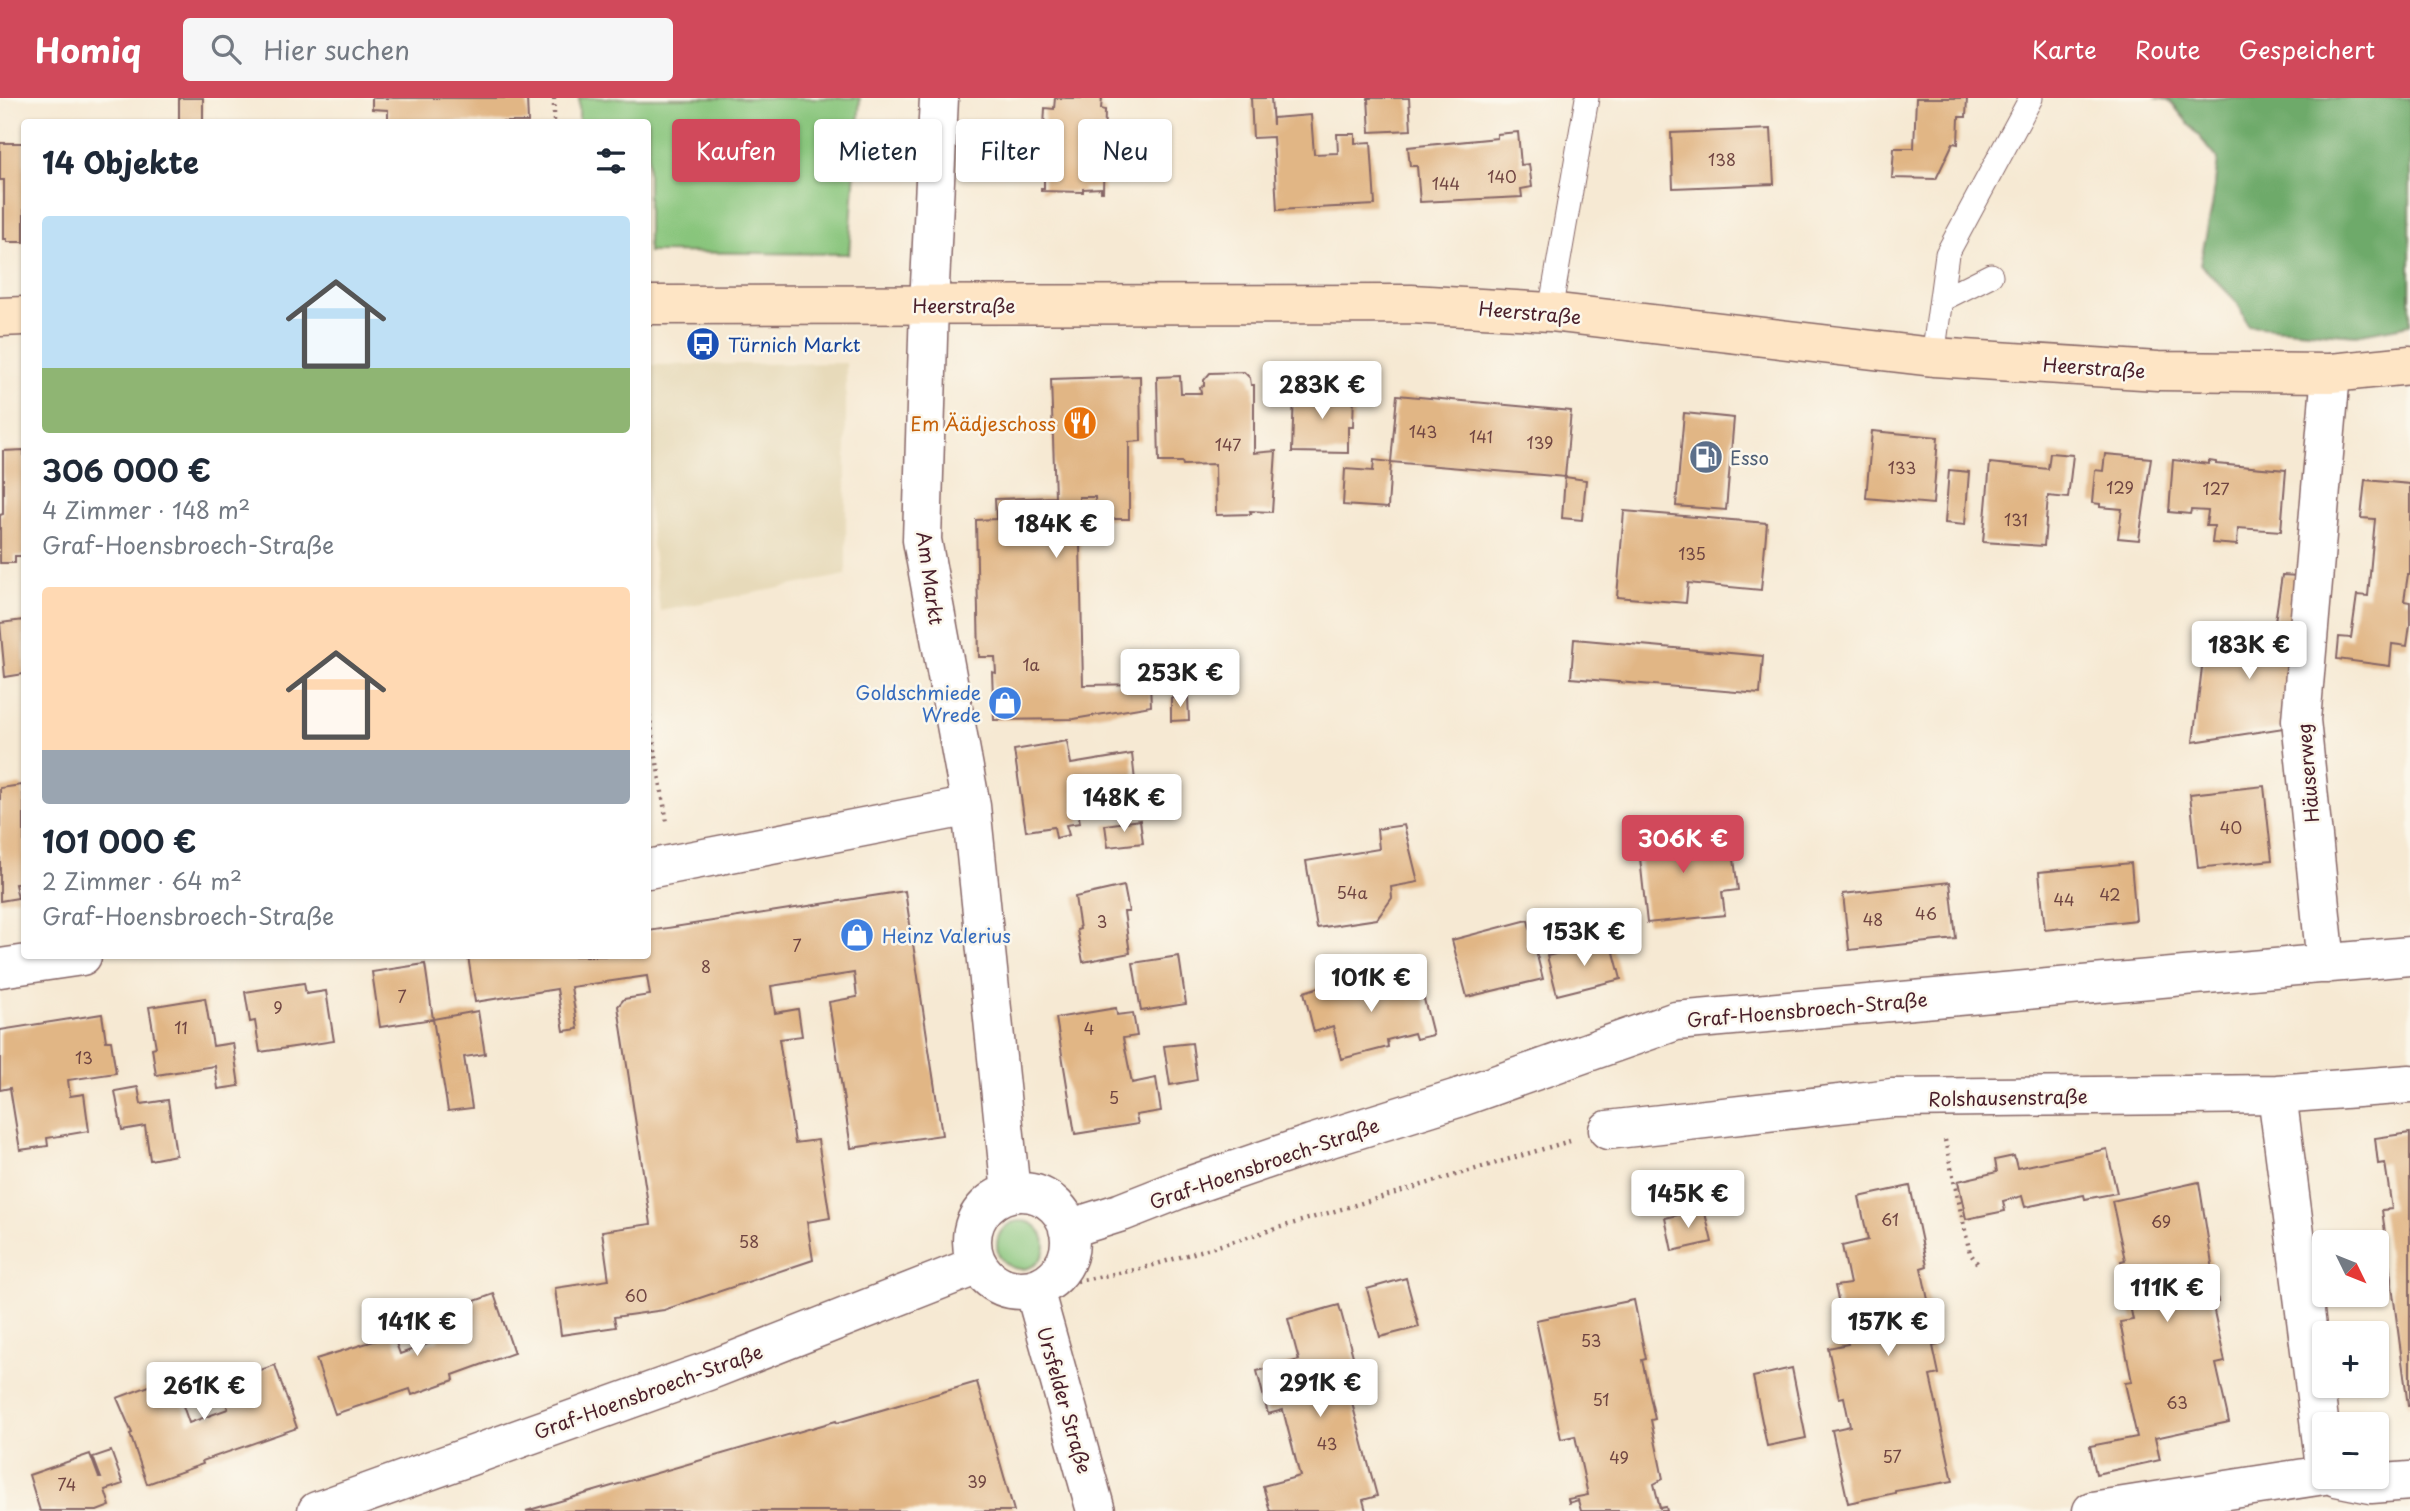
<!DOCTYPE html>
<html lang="de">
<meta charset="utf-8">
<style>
body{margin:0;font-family:"Playpen Sans",sans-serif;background:#f6f6f7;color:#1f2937;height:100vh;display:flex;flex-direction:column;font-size:26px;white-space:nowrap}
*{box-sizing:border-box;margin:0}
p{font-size:23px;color:#747a83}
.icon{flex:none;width:38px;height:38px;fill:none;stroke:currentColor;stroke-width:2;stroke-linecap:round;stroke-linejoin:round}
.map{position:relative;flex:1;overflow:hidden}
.details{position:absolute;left:21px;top:21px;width:630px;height:840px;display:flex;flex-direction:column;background:#fff;border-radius:7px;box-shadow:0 2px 5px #0004}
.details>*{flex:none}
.hud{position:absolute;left:672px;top:21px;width:665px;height:63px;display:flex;gap:14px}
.needle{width:46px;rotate:133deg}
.fabs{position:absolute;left:2312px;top:1132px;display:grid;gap:14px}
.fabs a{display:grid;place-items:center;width:77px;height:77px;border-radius:7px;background:#fff;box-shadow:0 2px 5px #0004;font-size:35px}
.price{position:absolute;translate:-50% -60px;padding:0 16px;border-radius:7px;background:#fff;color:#222;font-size:23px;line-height:46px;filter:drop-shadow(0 2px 4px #0008)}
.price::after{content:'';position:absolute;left:50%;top:42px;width:21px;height:16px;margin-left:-10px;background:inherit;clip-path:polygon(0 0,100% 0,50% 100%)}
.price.on{background:#d1495b;color:#fff}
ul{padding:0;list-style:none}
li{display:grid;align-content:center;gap:14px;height:371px;padding:0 21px}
li span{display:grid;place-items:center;height:217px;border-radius:7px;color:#555}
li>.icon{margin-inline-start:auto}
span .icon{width:126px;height:126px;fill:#fffc;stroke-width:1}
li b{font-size:30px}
h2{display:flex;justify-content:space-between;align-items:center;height:84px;padding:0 21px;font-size:30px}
.pill{padding:0 24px;border-radius:7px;background:#fff;box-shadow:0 2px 5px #0004;font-size:24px;line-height:63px}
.pill.on{background:#d1495b;color:#fff}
header{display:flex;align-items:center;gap:42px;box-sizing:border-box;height:98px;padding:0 35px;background:#d1495b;color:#fff}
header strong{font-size:33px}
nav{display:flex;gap:38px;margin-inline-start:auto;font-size:24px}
.search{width:490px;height:63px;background:#f6f6f7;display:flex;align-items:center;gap:18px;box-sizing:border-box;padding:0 24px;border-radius:7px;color:#747a83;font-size:26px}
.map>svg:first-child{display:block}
.built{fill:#e7daba}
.green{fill:#88c57b;stroke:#697253;stroke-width:2}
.forest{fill:#6eaa6b;stroke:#5c644b;stroke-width:2}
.building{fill:#e1b685}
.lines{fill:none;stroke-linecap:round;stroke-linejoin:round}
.lane-casing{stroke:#866666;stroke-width:25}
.street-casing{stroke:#866666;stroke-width:41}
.secondary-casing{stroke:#866666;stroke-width:41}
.path{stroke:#866666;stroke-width:4.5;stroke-dasharray:2 5;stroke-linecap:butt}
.lane{stroke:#fff;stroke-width:23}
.street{stroke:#fff;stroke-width:38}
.secondary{stroke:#fee5c5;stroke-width:38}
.labels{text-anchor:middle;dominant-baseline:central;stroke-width:5;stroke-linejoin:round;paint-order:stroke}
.number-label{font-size:16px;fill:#704542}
.street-label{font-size:19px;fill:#4a1f2b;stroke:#fbf7ec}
.transit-label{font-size:19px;fill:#164399;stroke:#fbf7ec;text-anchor:start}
.food-label{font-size:19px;fill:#c56008;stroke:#fbf7ec;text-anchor:end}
.service-label{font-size:19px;fill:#4e5e75;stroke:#fbf7ec;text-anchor:start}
.shop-label{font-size:19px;fill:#366cbe;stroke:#fbf7ec;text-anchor:end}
</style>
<header>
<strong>Homiq</strong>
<div class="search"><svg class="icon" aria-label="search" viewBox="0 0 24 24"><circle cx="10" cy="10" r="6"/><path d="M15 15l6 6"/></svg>Hier suchen</div>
<nav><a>Karte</a><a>Route</a><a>Gespeichert</a></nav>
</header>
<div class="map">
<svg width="2410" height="1413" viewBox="0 0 2410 1413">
<rect width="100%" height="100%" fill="#fbf7ec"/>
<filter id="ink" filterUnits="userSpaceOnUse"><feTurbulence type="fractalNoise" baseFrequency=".0143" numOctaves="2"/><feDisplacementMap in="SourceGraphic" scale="14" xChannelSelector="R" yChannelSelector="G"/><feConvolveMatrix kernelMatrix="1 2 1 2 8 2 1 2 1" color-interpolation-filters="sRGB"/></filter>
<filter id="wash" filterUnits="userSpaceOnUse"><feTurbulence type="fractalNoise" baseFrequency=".00686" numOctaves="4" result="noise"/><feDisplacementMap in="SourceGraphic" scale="28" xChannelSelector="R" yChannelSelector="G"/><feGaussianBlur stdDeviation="1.57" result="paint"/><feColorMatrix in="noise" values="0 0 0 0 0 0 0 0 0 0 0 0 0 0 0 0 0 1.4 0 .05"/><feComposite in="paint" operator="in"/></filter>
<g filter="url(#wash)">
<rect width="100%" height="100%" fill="#f6e9d3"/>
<path class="built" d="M846,265v212l-186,36 -12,-105v-141z"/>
<path class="green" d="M579,0h281l-11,156 -201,-2v-130h-69z
M997 1147a24 24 0 1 1 48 0a24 24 0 1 1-48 0Z"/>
<path class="forest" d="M2155,0h255v227l-54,10 -108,-9 -10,-23 -38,-39 12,-57 6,-48 -49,-59z"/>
<g id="blocks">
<path class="building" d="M179,0h24v24h-24z
M372,0h155l1,24h-140v-12l-16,-1z
M1055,0h47l-1,11 4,1 -2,82h-2v-4l-18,1v3l-42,-1v-3h3v-24h-2l3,-56 9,1z
M1251,0h20l2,27v-7l38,-3 3,39 24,-1 -1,-19h18v9l16,-1 4,63 -98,5 -4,-73 -20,1z
M1368,0h41l2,32 -41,2z
M1916,0h51l-1,19h-7l-1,27 -5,-1 -17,36 -44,-1 2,-30h20z
M1771,31l3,55 -101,4 -2,-55z
M1518,34l3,33 8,-1 3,23 -11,2 1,8 -102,5 -3,-36h-7l-2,-19 89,-9v-4z
M0,45h24v99h-17v-3h-3v-59h-4z
M1244,274l6,6 1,7h3v68l22,-2 -4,61 -22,-1 1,3 -35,1 -1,-51 -32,1 -1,-3h-23l-2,-85 23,-1 1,17h20l-1,-6 4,-1v-6l6,-7z
M1140,278l1,65 -12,1v77h-33l-1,-22h-16l4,188 67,-1 1,22 -77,13 -80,1 -2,-48 4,1 -1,-16h-16l-3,-137 20,-1 -1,-20 60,-2 -4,-118z
M1318,292l36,1 -1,36h-5v26l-56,-1 2,-61 24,1z
M1397,297l174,16 -6,66 -174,-15 -3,46 -45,-3 2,-36 28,2 1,-11 17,2z
M1684,315l50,5 -8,92 -50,-4z
M1872,333l66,6 -5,67 -67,-6z
M24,352v106h-9v7h-15v-48l3,-1v-63z
M2050,355l23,2 -5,43 -20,-2 -4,50 -61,-4 7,-79 58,6z
M2105,356l46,4 -12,82 -21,-2 4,-29 -22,-2v-3l-8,-1 3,-33 8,1z
M2173,362l36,4v-3l7,1v2l70,6 -5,61 -43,-3 -1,17 -25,-2 2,-17h-8l2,-15 -17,-1 -1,4 -21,-2z
M1949,372l20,2 -4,53 -20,-2z
M1565,379l21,3 -4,40 -20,-2z
M2365,382l45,4v90h-2l-4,27 6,1v23l-3,21 -15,-2 -2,22 -53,-7 2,-22 12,1 6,-43 11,1 7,-77 -14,-1z
M1624,413l143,12 -6,67 -73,-7 -2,20 -69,-6z
M2282,477l16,1 -14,152 -91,14 11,-91 66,4z
M24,522v54l-19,3 -5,-54z
M1574,541l189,17 -3,38 -189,-16z
M1188,599l1,23 -18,1v-23z
M1067,643l4,23 61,-10 3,27 -61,8 6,34 -14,2 3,10 -13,3 -2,-11 -28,4 -12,-81z
M22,687l2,18v80l-9,1 3,14 -18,3v-113z
M2264,688l8,74 -74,8 -8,-74z
M1140,722l3,23 -35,4 -3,-22z
M1699,726l4,30 30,-3 5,39 -16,2 3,23 -78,8 -10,-93z
M1404,727l14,57 -27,5 1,11 -15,21 -60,9 -11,-67 73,-12 -2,-20z
M2131,765l5,57 -91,10 -6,-58z
M1950,784l6,57 -107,11 -6,-56z
M1124,788l5,26h-5l6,41 -47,9 -6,-32 3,-1 -5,-32z
M905,793l37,244 -91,13 -22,-146 28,-5 -3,-24 -83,13 4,27 23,-4 4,27 -23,3 16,104 23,-3 12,78 -23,4 6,38 -149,50 -50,7 2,10 -55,8 -6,-47 54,-8 -7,-49 49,-7 -33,-218 6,-7 26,-4 -3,-19 -76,11 7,42 -14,2 -7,-42 -82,13 -7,-46h180v-25z
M1528,822l15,59 -76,18 -15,-57z
M1611,843l10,38 -64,16 -10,-39z
M1179,858l7,48 -45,7 -8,-48z
M425,866l8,55 -53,8 -8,-55z
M1417,873l16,64 -17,4 -2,-6 -27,7 1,7 -47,12 -8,-33 -19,6 -10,-40 22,-7 2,8 31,-7 2,6 26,-7 -1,-6z
M304,885l2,11 20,-3 8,50 -74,11 -5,-31 -5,1 -5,-30z
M205,900l8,48 20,-3 6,43 -21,3 -3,-23 -59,9 -4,-27 4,-1 -7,-40z
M1116,910l1,7 16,-2 4,23 -14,2 9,45 24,-5 5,33 -25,4 2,9 -63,10 -19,-116z
M478,913l7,43 -21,3 8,51 -24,3 -15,-92z
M102,916l4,27h5l5,32 -48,7 2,16 14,-2 5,37 -42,7 1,8 -28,4 -10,-62 -10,2v-60z
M1192,945l5,37 -27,5 -6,-39z
M138,989l3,17 27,-4 8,55 -26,5 -5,-34 -23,4 -7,-39z
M2410,1035v273h-2l-26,-196 10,-1 -7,-46 -7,1 -3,-26z
M2107,1051l10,44 -32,6 -1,-4 -59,12 -3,-11 -19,5 2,10 -39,8 -8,-38 39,-9 -2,-12 19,-4 3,12z
M2199,1084l19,120h-6l13,60 -9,2 13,58 -74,16 5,22 -64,14 -6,-28 47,-9 -12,-54 7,-1 -12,-60 13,-2 -12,-59 4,-1 -13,-59z
M1910,1088l17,80 -6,2 17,77 -5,1 6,28 -9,2 23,105 -58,10v2l-47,10 -16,-73 18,-4 -6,-29 -5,1 -11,-50 20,-4 -13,-58 15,-2 -8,-38 26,-6 -9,-43z
M1704,1111l8,33 -40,9 -7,-33z
M1406,1180l13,49 -39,10 -13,-48z
M494,1196l20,59 -61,22 1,5 -42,15 -2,-6 -75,25 -19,-55 77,-24 7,19 39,-14 -9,-23z
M1634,1202l12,59 -4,1 13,59 -4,1 12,59 -9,5 6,24 6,-1 1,4h-86l-3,-11 -9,3 -1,-4 20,-4 -13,-59 -14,3 -25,-119z
M1339,1207l23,84 -13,3 28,104 -14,4 3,11h-96l-7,-25 37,-10 -17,-66 -15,4 -11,-43 42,-11 -11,-41z
M275,1267l22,63 -95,33 1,3 -56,20 -17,-50 2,-1 -15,-35 56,-21 16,46 39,-14 -12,-33 21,-7 3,8z
M1792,1270l14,70 -39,8 -14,-69z
M977,1284l37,129h-488l310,-90 1,2z
M111,1353l12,33 -18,6 5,16 -13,5h-57l-11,-36 61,-21 9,24h2l-8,-21z"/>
</g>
</g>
<g filter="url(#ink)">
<use href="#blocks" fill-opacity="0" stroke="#866666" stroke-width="2"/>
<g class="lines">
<g class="lane-casing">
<path id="lane" d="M1941,202l50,-25
M1550,214l37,-214
M1933,259l14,-103 84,-156"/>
</g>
<g class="street-casing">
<path id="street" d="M939,0l-10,207 -7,235 49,266 40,387
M648,771l323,-63
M2326,866l-25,-244 30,-347
M0,870l82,-12
M2277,996l47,365
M1608,1032l284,-32 385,-4 133,-10
M972 1143a49 49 0 1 1 98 0a49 49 0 1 1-98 0Z
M1068,1131l54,-17 61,-24 128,-44 150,-47 215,-76 734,-65
M1034,1191l62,222
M2336,1379l35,7 39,-3
M317,1413l391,-140 270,-106
M2092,1413l232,-36"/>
</g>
<g class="secondary-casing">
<path id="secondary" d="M648,207l763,-1 139,8 383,45 225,14 173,2 79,-8
M0,219l24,-1"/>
</g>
<path class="path" d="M554,0v24
M648,610l19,115
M1945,1042l25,113 7,10
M1077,1183l63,-12 430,-128"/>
<use href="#lane" class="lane"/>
<use href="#street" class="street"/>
<use href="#secondary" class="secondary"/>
</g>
</g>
<defs>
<g id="bus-disc" transform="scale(1.75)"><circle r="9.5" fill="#1a4fb4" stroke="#fbf7ec"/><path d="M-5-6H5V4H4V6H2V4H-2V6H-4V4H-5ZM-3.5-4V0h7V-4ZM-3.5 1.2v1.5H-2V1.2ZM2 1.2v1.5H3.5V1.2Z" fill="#fff"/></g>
<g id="restaurant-disc" transform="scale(1.75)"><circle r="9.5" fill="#e8710a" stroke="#fbf7ec"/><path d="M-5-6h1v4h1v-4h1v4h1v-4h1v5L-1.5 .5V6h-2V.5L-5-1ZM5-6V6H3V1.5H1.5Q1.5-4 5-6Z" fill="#fff"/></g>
<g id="fuel-disc" transform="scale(1.75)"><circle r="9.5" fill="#5c6f8a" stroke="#fbf7ec"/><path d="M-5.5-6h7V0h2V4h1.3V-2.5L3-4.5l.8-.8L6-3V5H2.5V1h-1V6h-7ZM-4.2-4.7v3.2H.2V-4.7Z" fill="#fff"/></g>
<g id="shop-disc" transform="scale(1.75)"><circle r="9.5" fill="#3f7fe0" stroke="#fbf7ec"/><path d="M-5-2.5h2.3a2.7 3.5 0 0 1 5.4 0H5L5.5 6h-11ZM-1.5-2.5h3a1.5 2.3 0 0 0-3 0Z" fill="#fff"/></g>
</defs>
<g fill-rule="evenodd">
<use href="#bus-disc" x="703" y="246"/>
<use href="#restaurant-disc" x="1080" y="325"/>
<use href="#fuel-disc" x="1706" y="359"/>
<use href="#shop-disc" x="1005" y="605"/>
<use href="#shop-disc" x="857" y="837"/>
</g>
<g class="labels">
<g class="number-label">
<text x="1722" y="61">138</text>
<text x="1502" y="78">140</text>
<text x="1446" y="85">144</text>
<text x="1423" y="333">143</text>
<text x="1481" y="338">141</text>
<text x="1540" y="344">139</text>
<text x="1228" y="346">147</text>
<text x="1902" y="369">133</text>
<text x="2120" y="389">129</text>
<text x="2216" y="390">127</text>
<text x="2016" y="421">131</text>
<text x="1692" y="455">135</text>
<text x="1031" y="566">1a</text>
<text x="2231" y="729">40</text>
<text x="1352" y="794">54a</text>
<text x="2110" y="796">42</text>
<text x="2064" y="801">44</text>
<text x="1926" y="815">46</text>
<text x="1873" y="821">48</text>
<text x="1102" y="823">3</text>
<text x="797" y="847">7</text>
<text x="706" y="868">8</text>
<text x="402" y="898">7</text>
<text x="278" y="909">9</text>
<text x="181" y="929">11</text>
<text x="1089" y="930">4</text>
<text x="84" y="959">13</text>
<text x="1114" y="999">5</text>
<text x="1890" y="1121">61</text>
<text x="2161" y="1123">69</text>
<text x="749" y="1143">58</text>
<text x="636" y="1197">60</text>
<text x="1591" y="1242">53</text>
<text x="1601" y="1301">51</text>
<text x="2177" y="1304">63</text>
<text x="1327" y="1345">43</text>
<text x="1892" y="1358">57</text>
<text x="1619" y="1359">49</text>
<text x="977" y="1383">39</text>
<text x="67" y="1386">74</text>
</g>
<g class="street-label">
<text x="964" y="207">Heerstraße</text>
<text transform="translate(1530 214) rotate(5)">Heerstraße</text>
<text transform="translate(2094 269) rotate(4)">Heerstraße</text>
<text transform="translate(931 480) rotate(82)">Am Markt</text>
<text transform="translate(2307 675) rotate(-95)">Häuserweg</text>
<text transform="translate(1807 911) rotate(-5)">Graf-Hoensbroech-Straße</text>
<text transform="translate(2008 999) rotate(-1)">Rolshausenstraße</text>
<text transform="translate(1264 1065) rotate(-19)">Graf-Hoensbroech-Straße</text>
<text transform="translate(648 1293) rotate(-20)">Graf-Hoensbroech-Straße</text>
<text transform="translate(1065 1302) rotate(74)">Ursfelder Straße</text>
</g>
<g class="transit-label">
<text x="728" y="246">Türnich Markt</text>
</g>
<g class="food-label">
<text x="1056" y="325">Em Äädjeschoss</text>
</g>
<g class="service-label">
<text x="1730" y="359">Esso</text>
</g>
<g class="shop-label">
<text x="981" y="594">Goldschmiede<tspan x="981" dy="22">Wrede</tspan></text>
<text x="882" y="837" text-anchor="start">Heinz Valerius</text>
</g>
</g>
</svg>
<div class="fabs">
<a><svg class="needle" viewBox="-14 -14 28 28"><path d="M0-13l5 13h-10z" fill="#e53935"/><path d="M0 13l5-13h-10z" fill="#747a83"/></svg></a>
<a>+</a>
<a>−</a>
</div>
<b class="price" style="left:1322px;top:323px">283K €</b>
<b class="price" style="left:1056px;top:462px">184K €</b>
<b class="price" style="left:2249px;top:583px">183K €</b>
<b class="price" style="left:1180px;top:611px">253K €</b>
<b class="price" style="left:1124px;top:736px">148K €</b>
<b class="price on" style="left:1683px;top:777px">306K €</b>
<b class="price" style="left:1584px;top:870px">153K €</b>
<b class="price" style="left:1371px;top:916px">101K €</b>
<b class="price" style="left:1688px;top:1132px">145K €</b>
<b class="price" style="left:2167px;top:1226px">111K €</b>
<b class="price" style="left:417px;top:1260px">141K €</b>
<b class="price" style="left:1888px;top:1260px">157K €</b>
<b class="price" style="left:1320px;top:1321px">291K €</b>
<b class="price" style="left:204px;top:1324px">261K €</b>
<div class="hud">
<a class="pill on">Kaufen</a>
<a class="pill">Mieten</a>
<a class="pill">Filter</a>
<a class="pill">Neu</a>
</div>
<section class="details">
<h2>14 Objekte<svg class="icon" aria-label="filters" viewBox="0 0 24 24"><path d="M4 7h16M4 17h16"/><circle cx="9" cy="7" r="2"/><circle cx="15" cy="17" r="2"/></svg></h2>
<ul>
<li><span style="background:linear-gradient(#bfe0f5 70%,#8fb573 0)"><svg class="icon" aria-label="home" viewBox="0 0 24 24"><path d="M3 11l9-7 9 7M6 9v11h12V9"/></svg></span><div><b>306 000 €</b><p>4 Zimmer · 148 m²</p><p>Graf-Hoensbroech-Straße</p></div></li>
<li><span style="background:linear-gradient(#ffd9b3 75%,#9aa5b1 0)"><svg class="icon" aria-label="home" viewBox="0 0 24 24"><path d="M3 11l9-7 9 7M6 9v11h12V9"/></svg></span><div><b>101 000 €</b><p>2 Zimmer · 64 m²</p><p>Graf-Hoensbroech-Straße</p></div></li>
</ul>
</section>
</div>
